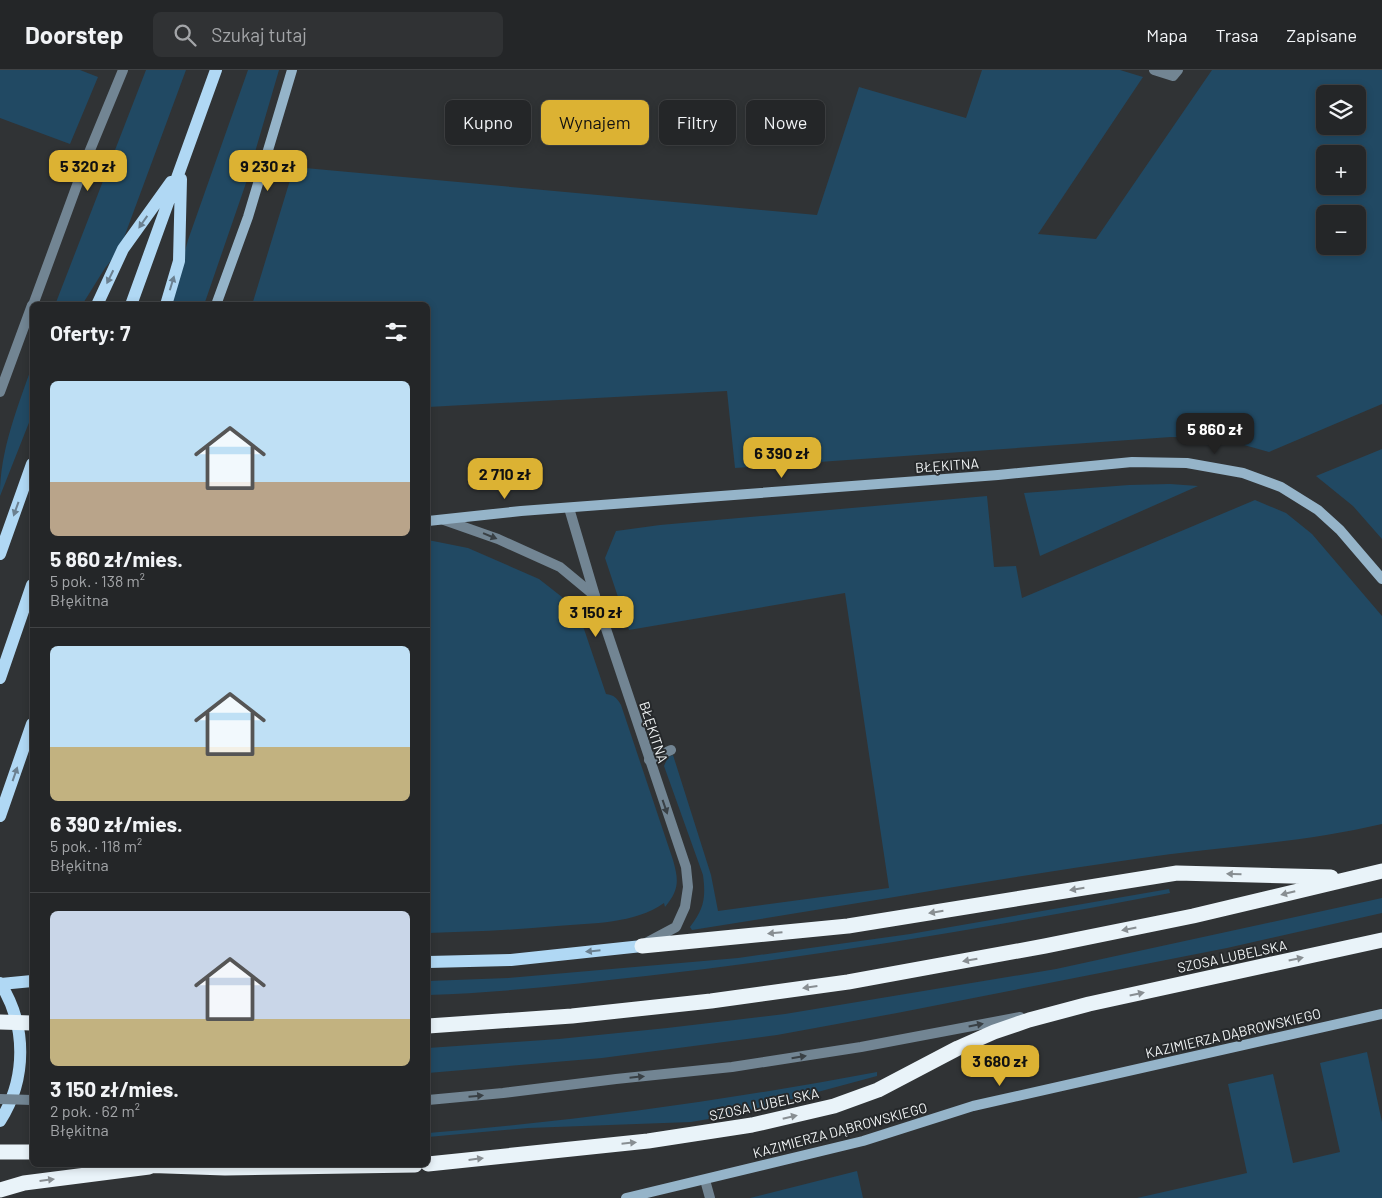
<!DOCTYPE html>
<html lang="pl">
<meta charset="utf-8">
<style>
body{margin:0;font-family:Barlow,sans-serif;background:#303234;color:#f1f3f6;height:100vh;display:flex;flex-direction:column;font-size:19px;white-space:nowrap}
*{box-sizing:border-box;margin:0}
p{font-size:16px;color:#a3a5a8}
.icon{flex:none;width:28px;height:28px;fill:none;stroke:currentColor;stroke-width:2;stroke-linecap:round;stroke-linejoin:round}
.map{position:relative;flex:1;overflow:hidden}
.side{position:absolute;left:30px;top:232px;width:400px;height:865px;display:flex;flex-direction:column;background:#242628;border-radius:8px;box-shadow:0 2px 8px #0003,0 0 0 1px #414345}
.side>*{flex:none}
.top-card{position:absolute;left:445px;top:30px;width:475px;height:45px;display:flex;gap:10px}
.fabs{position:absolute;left:1316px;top:15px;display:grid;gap:10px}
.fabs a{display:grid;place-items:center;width:50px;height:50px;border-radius:8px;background:#242628;box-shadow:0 2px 8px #0003,0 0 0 1px #414345;font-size:25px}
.price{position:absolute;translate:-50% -42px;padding:0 11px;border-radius:10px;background:#dcb233;color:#111;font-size:16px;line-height:32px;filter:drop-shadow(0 1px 2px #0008)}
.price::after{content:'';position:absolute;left:50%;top:30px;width:15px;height:11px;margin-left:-8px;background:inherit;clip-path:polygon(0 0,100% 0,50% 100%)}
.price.selected{background:#222;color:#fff}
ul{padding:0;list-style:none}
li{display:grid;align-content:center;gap:10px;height:265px;padding:0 20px}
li+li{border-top:1px solid #414345}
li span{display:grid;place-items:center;height:155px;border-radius:8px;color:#555}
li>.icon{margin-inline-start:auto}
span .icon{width:90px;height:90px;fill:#fffc;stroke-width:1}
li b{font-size:21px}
h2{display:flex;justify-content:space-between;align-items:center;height:60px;padding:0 20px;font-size:21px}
.chip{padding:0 18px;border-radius:8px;background:#242628;box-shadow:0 2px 8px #0003,0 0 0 1px #414345;font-size:18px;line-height:45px}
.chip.selected{background:#dcb233;color:#111}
header{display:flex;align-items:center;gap:30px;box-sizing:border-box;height:70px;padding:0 25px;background:#242628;border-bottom:1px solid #414345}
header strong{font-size:24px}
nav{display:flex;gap:28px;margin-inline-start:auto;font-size:18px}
.search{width:350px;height:45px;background:#303234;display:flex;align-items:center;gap:12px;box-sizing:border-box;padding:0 18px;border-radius:8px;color:#a3a5a8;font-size:19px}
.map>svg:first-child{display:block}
.green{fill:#214963;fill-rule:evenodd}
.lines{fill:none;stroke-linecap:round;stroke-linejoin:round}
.lane{stroke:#728593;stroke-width:10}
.street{stroke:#728593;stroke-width:10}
.secondary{stroke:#95b4c9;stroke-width:10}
.primary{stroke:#b0d8f4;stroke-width:12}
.highway{stroke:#e9f3f9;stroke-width:15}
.lane-bridge{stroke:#728593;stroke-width:10}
.highway-bridge{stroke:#e9f3f9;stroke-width:15}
.oneway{fill:#6b8090}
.oneway2{fill:#394045}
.oneway3{fill:#888e92}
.labels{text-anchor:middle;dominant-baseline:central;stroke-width:4;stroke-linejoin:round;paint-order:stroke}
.street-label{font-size:14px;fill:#f1f4f5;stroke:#26292b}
</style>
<header>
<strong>Doorstep</strong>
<div class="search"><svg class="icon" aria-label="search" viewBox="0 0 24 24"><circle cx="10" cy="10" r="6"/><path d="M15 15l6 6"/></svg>Szukaj tutaj</div>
<nav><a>Mapa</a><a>Trasa</a><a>Zapisane</a></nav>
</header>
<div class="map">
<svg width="1382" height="1128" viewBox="0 0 1382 1128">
<rect width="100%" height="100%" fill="#303335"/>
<path class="green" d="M0,0h80l18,7 -28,67 -70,-26z
M146,0h40l-67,181 -14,17 -23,37h-27z
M248,0h31l-33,113 -42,122h-34l18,-65z
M982,0h138l23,7 -105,157 58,5 116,-169h170v334l-113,48 -50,-14 -48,-1 -436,31 -8,-77 -299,16v-102h-176l42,-138 523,48 42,-128 107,31zM1325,24h33v32h-33zM1325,84h33v32h-33zM1325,144h33v32h-33z
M32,296v49l-32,81c0,-46 17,-87 32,-130z
M1382,379v90l-29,-33 -37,-30z
M1170,414l28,2 -158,70 -16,-63 105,-8z
M987,426l7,71 22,-1 6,32 233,-98 31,13 26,21 70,82v208c-81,19 -164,23 -247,35 -148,21 -295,48 -443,71l-2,-3c14,-18 16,-29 13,-52l-39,-109 4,-9 5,-2 38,120 7,36 171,-23 -44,-295 -216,37 -24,-72 11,-27 44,-6z
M428,470l40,8 71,31 23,18 22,32 22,65c8,1 11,4 15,11l52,155c6,21 6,30 -8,47l-1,-4c-30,21 -71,20 -107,23 -43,4 -86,6 -129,7z
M1169,819l1,4c-174,33 -348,63 -524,83 -73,8 -145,17 -218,19v-14l80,-3 230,-20 172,-24z
M1382,828v15l-155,35 -330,65 -120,22 -175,23 -174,15v-25l131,-9 108,-11 118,-14 271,-45z
M1367,982l15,70v76h-245l110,-25 -19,-89 45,-10 20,89 47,-11 -20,-89z
M877,1002v4l-145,39 -41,7 -163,6 -100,9v-4c150,-12 300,-33 449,-61z
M857,1101l6,27h-114h1z"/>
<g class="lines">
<path class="lane" d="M444,450l54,19 62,28 35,29
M649,690l22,-10
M428,1030l75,-7 113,-14 116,-12 129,-20 159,-30"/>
<path class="street" d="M1154,0l19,6 5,-6
M33,235l55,-150 35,-85
M0,322l32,-87
M569,438l26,88 91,271 2,20 -3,20 -9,20 -30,16
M705,1110l5,18"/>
<path class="secondary" d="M216,235l32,-88 44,-147
M428,451l93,-10 477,-36 134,-13 55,1 56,10 38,14 37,23 22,20 42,49
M626,1128l237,-57 110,-35 409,-92"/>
<path class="primary" d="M97,235l26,-56 48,-67
M131,235l85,-235
M166,235l13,-44 2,-82
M0,484l32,-90
M0,608l32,-93
M0,746l32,-92
M428,892l83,-2 131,-14
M0,913c27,42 27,96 0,138
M1,914l31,-3"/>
<path class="highway" d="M642,876l206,-20 329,-53 154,4
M428,956l144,-10 139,-15 137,-19 197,-36 148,-30 189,-45
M0,1082h32
M428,1094l220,-23 104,-16 82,-19 44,-16 80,-42 36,-16 35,-12 60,-16 293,-64
M138,1095l87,3 190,-3
M0,1120l24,-7 125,-16"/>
<path class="lane-bridge" d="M0,1029l32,1"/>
<path class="highway-bridge" d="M0,952l32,1"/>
</g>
<defs><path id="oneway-solid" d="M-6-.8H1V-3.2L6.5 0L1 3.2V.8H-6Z" transform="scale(1.25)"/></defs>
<g class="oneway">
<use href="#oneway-solid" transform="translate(143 152) rotate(125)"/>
<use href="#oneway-solid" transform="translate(110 207) rotate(116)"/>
<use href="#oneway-solid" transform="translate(172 213) rotate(-73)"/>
<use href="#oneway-solid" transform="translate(16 439) rotate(110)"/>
<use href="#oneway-solid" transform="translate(15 704) rotate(-71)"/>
<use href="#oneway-solid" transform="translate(593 881) rotate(174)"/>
</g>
<g class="oneway2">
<use href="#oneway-solid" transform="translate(490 466) rotate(22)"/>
<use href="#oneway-solid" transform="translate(665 737) rotate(71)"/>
<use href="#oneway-solid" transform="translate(976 955) rotate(-11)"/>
<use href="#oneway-solid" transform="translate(799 987) rotate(-9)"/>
<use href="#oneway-solid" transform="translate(637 1007) rotate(-6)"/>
<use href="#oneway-solid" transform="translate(476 1026) rotate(-5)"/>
</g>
<g class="oneway3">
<use href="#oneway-solid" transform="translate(1234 804) rotate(-178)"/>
<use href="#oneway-solid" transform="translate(1077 819) rotate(171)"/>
<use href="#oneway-solid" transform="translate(1288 823) rotate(166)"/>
<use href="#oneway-solid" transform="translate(936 842) rotate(171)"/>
<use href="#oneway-solid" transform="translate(1129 859) rotate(169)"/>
<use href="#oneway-solid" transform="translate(775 863) rotate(175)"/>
<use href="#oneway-solid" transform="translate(1296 889) rotate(-12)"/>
<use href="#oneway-solid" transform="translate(970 890) rotate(170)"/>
<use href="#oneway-solid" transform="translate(810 917) rotate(172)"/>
<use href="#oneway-solid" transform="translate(1137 924) rotate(-12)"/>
<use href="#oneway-solid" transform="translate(790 1047) rotate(-13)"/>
<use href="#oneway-solid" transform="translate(629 1073) rotate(-6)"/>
<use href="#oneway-solid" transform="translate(476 1089) rotate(-7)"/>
<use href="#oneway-solid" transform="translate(47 1110) rotate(-7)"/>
</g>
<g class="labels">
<g class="street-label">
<text transform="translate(947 395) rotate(-4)">BŁĘKITNA</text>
<text transform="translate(654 662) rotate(72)">BŁĘKITNA</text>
<text transform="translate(1232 886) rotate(-12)">SZOSA LUBELSKA</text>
<text transform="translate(1233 963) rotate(-13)">KAZIMIERZA DĄBROWSKIEGO</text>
<text transform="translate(764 1034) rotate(-12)">SZOSA LUBELSKA</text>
<text transform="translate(840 1060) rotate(-15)">KAZIMIERZA DĄBROWSKIEGO</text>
</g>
</g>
</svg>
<div class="fabs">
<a><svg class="icon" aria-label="layers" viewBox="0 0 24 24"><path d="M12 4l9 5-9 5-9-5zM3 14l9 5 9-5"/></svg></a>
<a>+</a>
<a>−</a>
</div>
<b class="price" style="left:88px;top:122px">5 320 zł</b>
<b class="price" style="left:268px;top:122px">9 230 zł</b>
<b class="price selected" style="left:1215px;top:385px">5 860 zł</b>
<b class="price" style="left:782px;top:409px">6 390 zł</b>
<b class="price" style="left:505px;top:430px">2 710 zł</b>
<b class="price" style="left:596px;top:568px">3 150 zł</b>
<b class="price" style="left:1000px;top:1017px">3 680 zł</b>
<div class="top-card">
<a class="chip">Kupno</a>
<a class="chip selected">Wynajem</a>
<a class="chip">Filtry</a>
<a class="chip">Nowe</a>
</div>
<section class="side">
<h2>Oferty: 7<svg class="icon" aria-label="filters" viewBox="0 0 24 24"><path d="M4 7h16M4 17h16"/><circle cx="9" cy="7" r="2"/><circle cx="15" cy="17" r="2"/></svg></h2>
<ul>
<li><span style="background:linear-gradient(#bfe0f5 65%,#b9a48a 0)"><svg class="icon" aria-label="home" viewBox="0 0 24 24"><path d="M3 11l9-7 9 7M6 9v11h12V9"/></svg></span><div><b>5 860 zł/mies.</b><p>5 pok. · 138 m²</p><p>Błękitna</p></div></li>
<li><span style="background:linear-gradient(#bfe0f5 65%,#c2b280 0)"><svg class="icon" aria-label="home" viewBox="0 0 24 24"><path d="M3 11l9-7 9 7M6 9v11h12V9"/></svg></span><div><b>6 390 zł/mies.</b><p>5 pok. · 118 m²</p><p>Błękitna</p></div></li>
<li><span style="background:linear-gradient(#c9d6e8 70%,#c2b280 0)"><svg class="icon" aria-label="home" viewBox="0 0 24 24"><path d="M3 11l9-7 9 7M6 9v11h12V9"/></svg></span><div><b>3 150 zł/mies.</b><p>2 pok. · 62 m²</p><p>Błękitna</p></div></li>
</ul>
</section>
</div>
